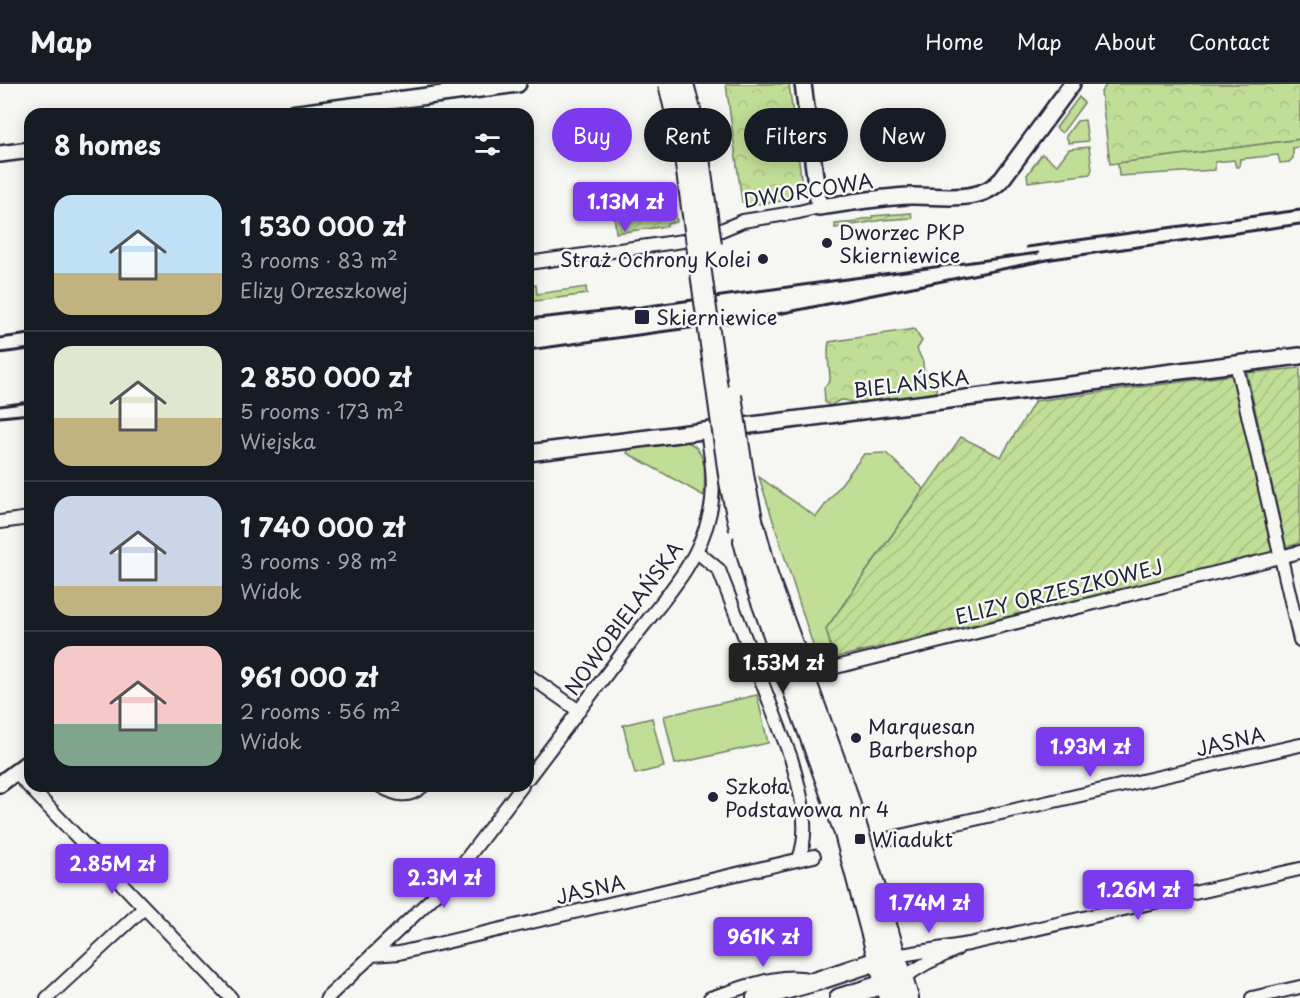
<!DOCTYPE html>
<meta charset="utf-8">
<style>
body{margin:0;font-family:"Playpen Sans",sans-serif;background:#20242c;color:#f1f3f6;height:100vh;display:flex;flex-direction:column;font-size:22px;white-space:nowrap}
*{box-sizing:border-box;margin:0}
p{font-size:20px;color:#9ea1a6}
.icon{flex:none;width:33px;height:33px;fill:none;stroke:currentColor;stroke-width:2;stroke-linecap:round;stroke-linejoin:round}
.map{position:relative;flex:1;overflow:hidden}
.sheet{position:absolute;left:24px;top:24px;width:510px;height:684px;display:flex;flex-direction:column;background:#171b24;border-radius:18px;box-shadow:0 3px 15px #0003}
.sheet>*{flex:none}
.guide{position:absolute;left:552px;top:24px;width:570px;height:54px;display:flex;gap:12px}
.price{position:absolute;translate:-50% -51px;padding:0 14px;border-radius:6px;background:#7c3aed;color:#fff;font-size:20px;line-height:39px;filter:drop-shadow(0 2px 3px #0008)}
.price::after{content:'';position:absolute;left:50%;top:36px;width:18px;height:14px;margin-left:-9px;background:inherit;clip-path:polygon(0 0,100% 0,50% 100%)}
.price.current{background:#222;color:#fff}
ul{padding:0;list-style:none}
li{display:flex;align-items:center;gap:18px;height:150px;padding:0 30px}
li+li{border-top:2px solid #363941}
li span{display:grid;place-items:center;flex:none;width:168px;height:120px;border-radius:18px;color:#555}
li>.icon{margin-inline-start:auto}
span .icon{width:72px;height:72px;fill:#fffc;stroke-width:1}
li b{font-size:26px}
h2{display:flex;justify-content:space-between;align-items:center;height:72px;padding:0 30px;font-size:26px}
.tag{padding:0 21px;border-radius:27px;background:#171b24;box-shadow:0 3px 15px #0003;font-size:21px;line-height:54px}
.tag.current{background:#7c3aed;color:#fff}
header{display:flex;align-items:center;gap:36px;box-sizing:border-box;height:84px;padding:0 30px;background:#171b24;border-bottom:2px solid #363941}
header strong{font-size:28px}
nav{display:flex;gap:33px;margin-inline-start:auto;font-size:21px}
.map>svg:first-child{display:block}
.grass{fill:#c0de96;stroke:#718068;stroke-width:1.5}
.forest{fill:url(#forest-crowns);stroke:#718068;stroke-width:1.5}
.garden{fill:url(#garden-furrows);stroke:#718068;stroke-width:1.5}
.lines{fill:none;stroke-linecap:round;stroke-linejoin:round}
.minor-casing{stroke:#22223b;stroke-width:16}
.tertiary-casing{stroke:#22223b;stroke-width:20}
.secondary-casing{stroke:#22223b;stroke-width:22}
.primary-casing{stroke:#22223b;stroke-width:24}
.minor{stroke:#f6f6f2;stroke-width:12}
.tertiary{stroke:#f6f6f2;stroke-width:15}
.secondary{stroke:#f6f6f2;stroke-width:18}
.primary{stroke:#f6f6f2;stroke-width:20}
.rail{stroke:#22223b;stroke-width:3}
.primary-bridge-casing{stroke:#22223b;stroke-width:24;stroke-linecap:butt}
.primary-bridge{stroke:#f6f6f2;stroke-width:20}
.poi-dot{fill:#22223b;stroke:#f6f6f2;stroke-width:2}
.labels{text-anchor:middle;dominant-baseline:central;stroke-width:5;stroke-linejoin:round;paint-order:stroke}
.street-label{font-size:20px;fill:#22223b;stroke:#f6f6f2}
.poi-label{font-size:20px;fill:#22223b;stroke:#f6f6f2;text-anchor:start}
</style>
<header>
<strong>Map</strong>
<nav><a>Home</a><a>Map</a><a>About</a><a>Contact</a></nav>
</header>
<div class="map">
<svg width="1300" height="914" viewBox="0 0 1300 914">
<defs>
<pattern id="forest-crowns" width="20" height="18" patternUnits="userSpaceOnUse" patternTransform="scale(1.5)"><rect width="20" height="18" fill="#c0de96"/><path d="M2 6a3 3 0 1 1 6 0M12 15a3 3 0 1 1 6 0" fill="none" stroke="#a5be82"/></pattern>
<pattern id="garden-furrows" width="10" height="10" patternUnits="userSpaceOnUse" patternTransform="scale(1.5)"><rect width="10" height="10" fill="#c0de96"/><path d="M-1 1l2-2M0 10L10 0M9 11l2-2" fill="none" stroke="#a5be82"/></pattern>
</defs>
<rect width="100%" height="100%" fill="#f6f6f2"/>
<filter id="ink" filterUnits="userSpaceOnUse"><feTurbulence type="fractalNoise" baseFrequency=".0167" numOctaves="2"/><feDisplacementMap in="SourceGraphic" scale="12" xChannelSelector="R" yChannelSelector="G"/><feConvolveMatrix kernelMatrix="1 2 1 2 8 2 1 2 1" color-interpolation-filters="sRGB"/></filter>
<g filter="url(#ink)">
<path class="grass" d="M1079,13l5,6 -22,30 -6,-5z
M1085,36l3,21 -19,2 -3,-7 11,-15z
M1300,55l-1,8 -6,1v10l-4,4 -9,1 -2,-8 -38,4 -1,8h-3l-2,-7 -19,2v8l-96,6 -1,-13z
M1089,63l3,22 -2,5 -62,8 -1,-7 15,-21 15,11 12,-16z
M536,201l1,9 49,-7 1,7 -59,8v-16z
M686,358c22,5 19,37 18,54l-77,-43 2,-4z
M886,369l38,36 -98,140 8,29 -16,3 -59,-184 57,40 48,-63z
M757,611l11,48 -93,21 -11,-48z
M652,634l12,49 -29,7 -12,-49z"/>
<path class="forest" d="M726,0h63l13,101c-1,6 -2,9 -7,12 -9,5 -45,9 -53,5z
M1107,0h193v55l-190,25 -9,-72z
M914,245l8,12 -5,8 6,13 1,14 13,4 -1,12c-24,7 -50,11 -76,12 -13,1 -12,-11 -30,2l-5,-4 -1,-15 6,-6c0,-13 -4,-26 -1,-39z"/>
<path class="garden" d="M674,118l3,20 -10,2v2l-51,7 -2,-22z
M911,129l1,5 -30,2 -47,8v-4l22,-2v-2l15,-2v-2z
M1300,284v175l-14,4 -39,-174z
M1233,291l39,178 -438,105 -8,-29 135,-192 40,20 34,-56z"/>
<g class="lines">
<g class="minor-casing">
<path id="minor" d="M528,179l162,-23 29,-9 24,-10 56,-9 20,-5
M1236,279l64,277
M0,438l30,-4
M696,467l23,19 72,188c9,31 20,70 8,101
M828,585l472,-117
M528,591l51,36
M15,688l216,226
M528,694c34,-45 68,-90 102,-135 30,-40 70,-80 80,-131 6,-26 1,-55 -3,-81
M380,702c16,9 28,13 43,0
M887,755l413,-94
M372,871l27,-2 415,-97
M895,872l74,-12 331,-75
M902,894l25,-15 30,-14
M47,914l97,-90
M327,914l121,-115 74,-97
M710,914c32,-9 69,-27 103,-18
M1252,914l48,-11"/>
</g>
<g class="tertiary-casing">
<path id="tertiary" d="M803,0l16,123c30,-4 61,-10 91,-11 31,-1 69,9 92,-17l70,-95
M291,30l227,-30
M0,70l30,-4
M528,369l772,-97
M0,700l30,-23"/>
</g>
<g class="secondary-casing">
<path id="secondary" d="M756,914l61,-17 75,-25
M839,914l58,-18"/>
</g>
<g class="primary-casing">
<path id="primary" d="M754,442l14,52 77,211 63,209
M744,457l12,44 88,245 45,168"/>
</g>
<use href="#minor" class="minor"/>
<use href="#tertiary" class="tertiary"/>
<use href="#secondary" class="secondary"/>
<use href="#primary" class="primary"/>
<path class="rail" d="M1027,163l273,-37
M528,235l113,-12 397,-54
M0,254l30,-4
M528,266l220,-30 304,-61 248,-35
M0,269l30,-4
M0,322l30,-4
M0,333l30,-3"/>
<g class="primary-bridge-casing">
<path id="primary-bridge" d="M669,0l14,59 47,339 10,47
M683,0l12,45 16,116
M731,312l13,84 9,44"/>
</g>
<use href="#primary-bridge" class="primary-bridge"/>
</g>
</g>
<g class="poi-dot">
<circle cx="827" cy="159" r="6"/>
<circle cx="763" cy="175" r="6"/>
<rect x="634" y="225" width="16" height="16" rx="3"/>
<circle cx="856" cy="654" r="6"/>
<circle cx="713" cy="713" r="6"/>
<rect x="854" y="749" width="12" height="12" rx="3"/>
</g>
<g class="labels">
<g class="street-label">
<text transform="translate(808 106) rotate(-9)">DWORCOWA</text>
<text transform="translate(911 299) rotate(-7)">BIELAŃSKA</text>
<text transform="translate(1059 507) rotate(-14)">ELIZY ORZESZKOWEJ</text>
<text transform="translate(623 534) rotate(-54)">NOWOBIELAŃSKA</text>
<text transform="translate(1230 657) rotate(-13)">JASNA</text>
<text transform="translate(590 805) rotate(-13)">JASNA</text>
</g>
<g class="poi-label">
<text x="839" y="148">Dworzec PKP<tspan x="839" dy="23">Skierniewice</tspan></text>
<text x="751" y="175" text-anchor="end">Straż Ochrony Kolei</text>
<text x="656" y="233">Skierniewice</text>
<text x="868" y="642">Marquesan<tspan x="868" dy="23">Barbershop</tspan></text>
<text x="725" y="702">Szkoła<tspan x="725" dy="23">Podstawowa nr 4</tspan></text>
<text x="872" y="755">Wiadukt</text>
</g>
</g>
</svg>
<b class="price" style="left:625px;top:149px">1.13M zł</b>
<b class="price current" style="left:783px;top:610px">1.53M zł</b>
<b class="price" style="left:1090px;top:694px">1.93M zł</b>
<b class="price" style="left:112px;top:811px">2.85M zł</b>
<b class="price" style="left:444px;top:825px">2.3M zł</b>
<b class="price" style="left:1138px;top:837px">1.26M zł</b>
<b class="price" style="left:929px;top:850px">1.74M zł</b>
<b class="price" style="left:763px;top:884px">961K zł</b>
<div class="guide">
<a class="tag current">Buy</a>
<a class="tag">Rent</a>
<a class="tag">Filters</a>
<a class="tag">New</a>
</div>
<section class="sheet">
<h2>8 homes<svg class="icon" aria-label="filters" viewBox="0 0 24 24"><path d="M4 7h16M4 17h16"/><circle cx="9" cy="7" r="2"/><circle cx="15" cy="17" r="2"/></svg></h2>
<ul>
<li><span style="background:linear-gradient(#bfe0f5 65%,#c2b280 0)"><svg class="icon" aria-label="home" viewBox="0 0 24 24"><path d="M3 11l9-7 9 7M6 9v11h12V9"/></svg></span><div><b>1 530 000 zł</b><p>3 rooms · 83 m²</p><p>Elizy Orzeszkowej</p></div></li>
<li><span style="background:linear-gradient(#dfe7d0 60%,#c2b280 0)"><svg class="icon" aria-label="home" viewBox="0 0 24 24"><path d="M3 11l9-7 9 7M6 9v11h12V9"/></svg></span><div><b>2 850 000 zł</b><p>5 rooms · 173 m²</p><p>Wiejska</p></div></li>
<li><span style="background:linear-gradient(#c9d6e8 75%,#c2b280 0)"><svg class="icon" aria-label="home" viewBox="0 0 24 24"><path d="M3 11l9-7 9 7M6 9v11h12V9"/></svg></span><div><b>1 740 000 zł</b><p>3 rooms · 98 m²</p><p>Widok</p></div></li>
<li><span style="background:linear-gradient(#f6c9c9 65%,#7fa58c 0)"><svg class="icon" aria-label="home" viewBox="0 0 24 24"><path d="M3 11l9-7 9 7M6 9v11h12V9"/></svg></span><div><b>961 000 zł</b><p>2 rooms · 56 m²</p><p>Widok</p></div></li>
</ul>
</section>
</div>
